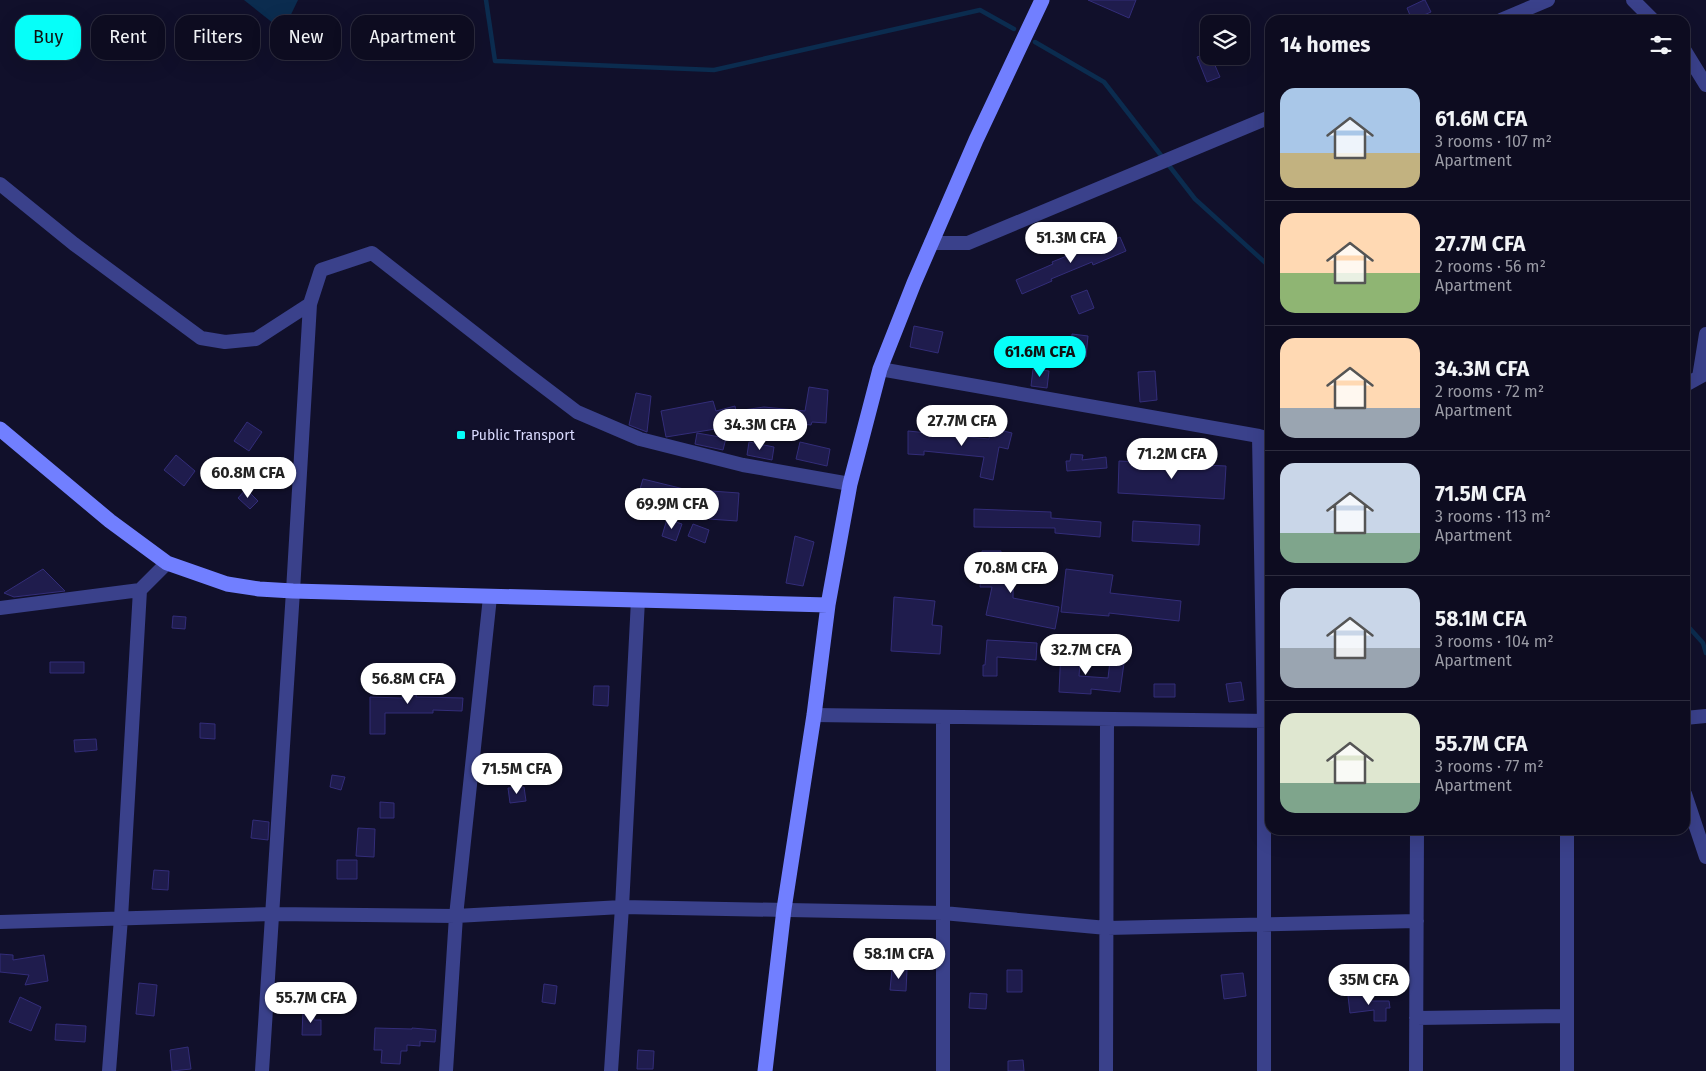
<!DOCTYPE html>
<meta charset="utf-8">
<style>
body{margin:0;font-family:"Fira Sans",sans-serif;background:#161529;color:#f1f3f6;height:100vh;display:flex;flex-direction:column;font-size:19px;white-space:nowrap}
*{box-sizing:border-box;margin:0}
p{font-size:16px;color:#9a9ba5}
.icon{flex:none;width:28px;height:28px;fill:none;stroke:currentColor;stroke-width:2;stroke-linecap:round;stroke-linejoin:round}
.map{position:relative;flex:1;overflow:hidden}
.side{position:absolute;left:1265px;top:15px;width:425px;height:820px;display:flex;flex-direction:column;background:#0d0c20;border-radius:15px;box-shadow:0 5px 20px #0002,0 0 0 1px #2d2c3e}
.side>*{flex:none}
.banner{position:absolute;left:15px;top:15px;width:475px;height:45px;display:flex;gap:10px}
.tools{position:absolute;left:1200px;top:15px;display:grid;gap:10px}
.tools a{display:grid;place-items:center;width:50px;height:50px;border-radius:10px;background:#0d0c20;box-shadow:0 5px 20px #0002,0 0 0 1px #2d2c3e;font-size:25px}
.price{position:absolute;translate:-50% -42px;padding:0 11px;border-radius:18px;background:#fff;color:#222;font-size:16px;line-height:32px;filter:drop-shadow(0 1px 2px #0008)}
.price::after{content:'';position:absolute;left:50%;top:30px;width:15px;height:11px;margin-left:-8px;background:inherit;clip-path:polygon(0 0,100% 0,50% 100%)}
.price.on{background:#06fff9;color:#111}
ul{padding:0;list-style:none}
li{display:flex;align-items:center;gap:15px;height:125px;padding:0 15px}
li+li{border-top:1px solid #2d2c3e}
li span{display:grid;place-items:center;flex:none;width:140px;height:100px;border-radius:15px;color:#555}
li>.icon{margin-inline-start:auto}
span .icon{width:60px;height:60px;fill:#fffc;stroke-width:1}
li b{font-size:21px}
h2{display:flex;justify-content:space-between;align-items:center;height:60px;padding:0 15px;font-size:21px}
.tag{padding:0 18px;border-radius:15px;background:#0d0c20;box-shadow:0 5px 20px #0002,0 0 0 1px #2d2c3e;font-size:18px;line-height:45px}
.tag.on{background:#06fff9;color:#111}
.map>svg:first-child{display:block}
.water{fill:#0b2c4f}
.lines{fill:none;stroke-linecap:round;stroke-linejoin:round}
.stream{stroke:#0b2c4f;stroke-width:4.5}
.building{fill:#1f1c4d;stroke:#332d79}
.street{stroke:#3a418b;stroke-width:14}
.secondary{stroke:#717fff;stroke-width:15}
.poi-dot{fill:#06fff9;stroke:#11102b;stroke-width:2}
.labels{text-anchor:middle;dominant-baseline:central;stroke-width:4;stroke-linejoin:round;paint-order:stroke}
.poi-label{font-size:14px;fill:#dadbff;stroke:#11102b;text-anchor:start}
</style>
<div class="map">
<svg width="1706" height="1071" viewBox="0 0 1706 1071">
<rect width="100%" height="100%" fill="#11102b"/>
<path class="water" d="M244,0h54l-15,31z"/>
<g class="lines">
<path class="stream" d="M486,0l9,61 219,9 266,-60 34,19
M1035,42l69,40 91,117 75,68
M1685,623l18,20 3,10"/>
</g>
<path class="building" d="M1088,0h48l-7,18z
M1424,0h1l6,12 -19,8 -5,-12z
M1209,53v3h2l9,21 -13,5 -10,-25z
M1120,237l6,14 -33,14 -1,-3 -41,17 1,2 -30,13 -6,-14 37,-16 -1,-2 27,-11 1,2z
M1087,290l7,18 -15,6 -8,-18z
M914,326l29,6 -5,21 -28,-6z
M1072,334l16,2 -2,21 -16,-1z
M1033,369l16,2 -2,17 -16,-2z
M1155,371l2,29 -17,2 -2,-30z
M809,387l19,3 -2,33 -14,-1 -1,3 -61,-7 -21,6 -1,3 -62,10 -5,-26 52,-10 3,10 19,-5 1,5 28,-4 41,4z
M636,393l15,3 -4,36 -18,-7z
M247,422l15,10 -13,19 -15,-10z
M991,428l21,5 -4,16 -9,-2 -6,33 -13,-3 4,-20 -60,-6v4l-16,-1v-23l81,8z
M697,433l29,5 -3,12 -28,-6z
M749,442l25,5 -2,13 -25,-5z
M800,442l30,7 -3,17 -31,-7z
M1071,454l12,1 -1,5 24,-3 1,11 -40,3 -1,-10h4z
M176,455l19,16 -11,15 -20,-16z
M1119,461l107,5 -2,33 -106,-6z
M643,479l45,11 -2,10 -46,-11z
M246,489l12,12 -8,8 -12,-11z
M711,491l28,2 -2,28 -28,-2z
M974,509l77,3v6l50,4 -1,15 -45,-4v-5l-81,-1z
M667,519l15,5 -6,17 -14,-5z
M1133,521l67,4 -1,20 -67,-4z
M693,524l16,6 -4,13 -17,-7z
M795,536l19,6 -11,44 -17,-3z
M982,551h19v6h13l-1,41 46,9 -4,22 -69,-14 6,-28h-12z
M43,569l22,22 -51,6 -10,-4z
M1066,569l47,6 -3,18 71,8 -2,20 -70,-8v3l-48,-4z
M894,597l41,4 -3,24 10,1 -2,28 -49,-3z
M173,616l13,1 -1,12 -13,-1z
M987,640l50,3 -1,17 -39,-3v19h-14v-11h2z
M1061,649l20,1 -2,26 29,2 2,-17 14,2 -4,29 -29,-3v5l-32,-2z
M50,662h34v11h-34z
M407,674l12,2 -3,21 47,1 -1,13 -29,-1v3h-48v21h-15v-37l32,1z
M1241,682l3,18 -15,2 -3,-18z
M1154,684h21v13h-21z
M594,686h15l-1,20 -15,-1z
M200,723l15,1v15l-15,-1z
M96,739l1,11 -22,2 -1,-12z
M332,775l13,2 -4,13 -11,-3z
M524,787l2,14 -16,2 -2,-15z
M380,802l14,1v15h-14z
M253,820l16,2 -1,18 -17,-2z
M358,828l17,1 -1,28 -18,-1z
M337,860h20v19h-20z
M154,870l15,1 -1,19 -16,-1z
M0,954l13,1v5l31,-5 4,26 -23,4 4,-10 -29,-3z
M892,969l15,1 -1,21 -16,-1z
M1007,970h15v22h-15z
M1243,973l3,23 -22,3 -3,-24z
M139,983l18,2 -3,31 -18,-2z
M544,984l13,2 -2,18 -13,-2z
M970,993l17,1 -1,15 -17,-1z
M1366,993l1,8h22l1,7h-4v13h-12v-11l-24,3 -2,-17z
M20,997l21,10 -10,24 -22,-9z
M303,1010h12l-1,10h7v15h-19z
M56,1024l30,2 -1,16 -30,-2z
M375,1028l37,1v-1l24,2 -1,12 -15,-1v5l-13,-1v6h-6l-1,13 -19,-1 1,-13h-8z
M188,1047l3,22 -19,2 -2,-21z
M638,1050l16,1 -1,18h-16z
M1023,1060l1,11h-16v-10z"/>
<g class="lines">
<path class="street" d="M1633,0l20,20
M1501,20l47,-20
M1685,51l21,34
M0,184l74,60 127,94 24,4 31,-3 54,-35 11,-34 51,-17 147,115 58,44 63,27 103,26 107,19
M931,243h37l302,-126
M880,369l379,67 11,3
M1699,377l7,-43
M1685,385l20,-11
M1259,436l5,285v350
M0,608l140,-18 27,-27
M814,715l456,6
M943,717v354
M1685,718l21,-2
M1685,794l21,63
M0,922l273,-8 183,2 166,-9 321,6 164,15 310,-7
M1416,1018l151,-2
M109,1071l12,-153 19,-328
M262,1071l31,-480 17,-287
M446,1071l10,-155 34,-319
M611,1071l11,-164 16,-307
M1106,1071l1,-352
M1416,1071l1,-241
M1567,1071v-241"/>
<path class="secondary" d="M0,429l110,92 57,42 60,21 32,5 34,2 535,14
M765,1071l19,-162 30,-194 14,-110 22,-121 30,-115 34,-86 62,-143 66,-140"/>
</g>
<rect class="poi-dot" x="456" y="430" width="10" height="10" rx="2.5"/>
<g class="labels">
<g class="poi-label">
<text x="471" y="435">Public Transport</text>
</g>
</g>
</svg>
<div class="tools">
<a><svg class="icon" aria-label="layers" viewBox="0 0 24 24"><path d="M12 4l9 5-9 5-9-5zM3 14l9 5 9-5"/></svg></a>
</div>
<b class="price" style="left:1071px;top:264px">51.3M CFA</b>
<b class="price on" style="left:1040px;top:378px">61.6M CFA</b>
<b class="price" style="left:962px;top:447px">27.7M CFA</b>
<b class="price" style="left:760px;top:451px">34.3M CFA</b>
<b class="price" style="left:1172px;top:480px">71.2M CFA</b>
<b class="price" style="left:248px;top:499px">60.8M CFA</b>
<b class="price" style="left:672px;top:530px">69.9M CFA</b>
<b class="price" style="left:1011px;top:594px">70.8M CFA</b>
<b class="price" style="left:1086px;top:676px">32.7M CFA</b>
<b class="price" style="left:408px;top:705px">56.8M CFA</b>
<b class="price" style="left:517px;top:795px">71.5M CFA</b>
<b class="price" style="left:899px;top:980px">58.1M CFA</b>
<b class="price" style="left:1369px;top:1006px">35M CFA</b>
<b class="price" style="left:311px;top:1024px">55.7M CFA</b>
<div class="banner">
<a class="tag on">Buy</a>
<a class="tag">Rent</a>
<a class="tag">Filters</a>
<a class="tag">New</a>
<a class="tag">Apartment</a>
</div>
<section class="side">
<h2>14 homes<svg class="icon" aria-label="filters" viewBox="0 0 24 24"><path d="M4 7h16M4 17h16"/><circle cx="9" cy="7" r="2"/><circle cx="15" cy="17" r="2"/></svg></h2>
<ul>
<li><span style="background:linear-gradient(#a9c7e8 65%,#c2b280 0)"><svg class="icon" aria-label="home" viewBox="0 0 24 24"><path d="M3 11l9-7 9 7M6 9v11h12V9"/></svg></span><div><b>61.6M CFA</b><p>3 rooms · 107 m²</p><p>Apartment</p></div></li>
<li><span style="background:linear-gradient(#ffd9b3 60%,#8fb573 0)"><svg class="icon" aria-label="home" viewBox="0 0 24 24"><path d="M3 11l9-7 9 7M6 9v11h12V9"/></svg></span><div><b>27.7M CFA</b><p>2 rooms · 56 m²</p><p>Apartment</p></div></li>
<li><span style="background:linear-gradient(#ffd9b3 70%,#9aa5b1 0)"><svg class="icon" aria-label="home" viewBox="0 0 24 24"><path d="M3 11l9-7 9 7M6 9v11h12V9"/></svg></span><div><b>34.3M CFA</b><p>2 rooms · 72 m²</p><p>Apartment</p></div></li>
<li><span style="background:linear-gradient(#c9d6e8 70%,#7fa58c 0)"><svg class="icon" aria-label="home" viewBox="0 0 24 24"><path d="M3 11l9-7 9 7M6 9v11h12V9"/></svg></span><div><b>71.5M CFA</b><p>3 rooms · 113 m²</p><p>Apartment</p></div></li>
<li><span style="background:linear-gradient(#c9d6e8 60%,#9aa5b1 0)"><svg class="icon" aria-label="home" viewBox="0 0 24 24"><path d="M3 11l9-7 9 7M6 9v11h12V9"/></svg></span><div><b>58.1M CFA</b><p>3 rooms · 104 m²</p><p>Apartment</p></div></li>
<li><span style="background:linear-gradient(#dfe7d0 70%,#7fa58c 0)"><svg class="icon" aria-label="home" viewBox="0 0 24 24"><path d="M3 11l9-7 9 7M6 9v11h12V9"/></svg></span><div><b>55.7M CFA</b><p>3 rooms · 77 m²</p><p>Apartment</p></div></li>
</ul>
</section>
</div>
